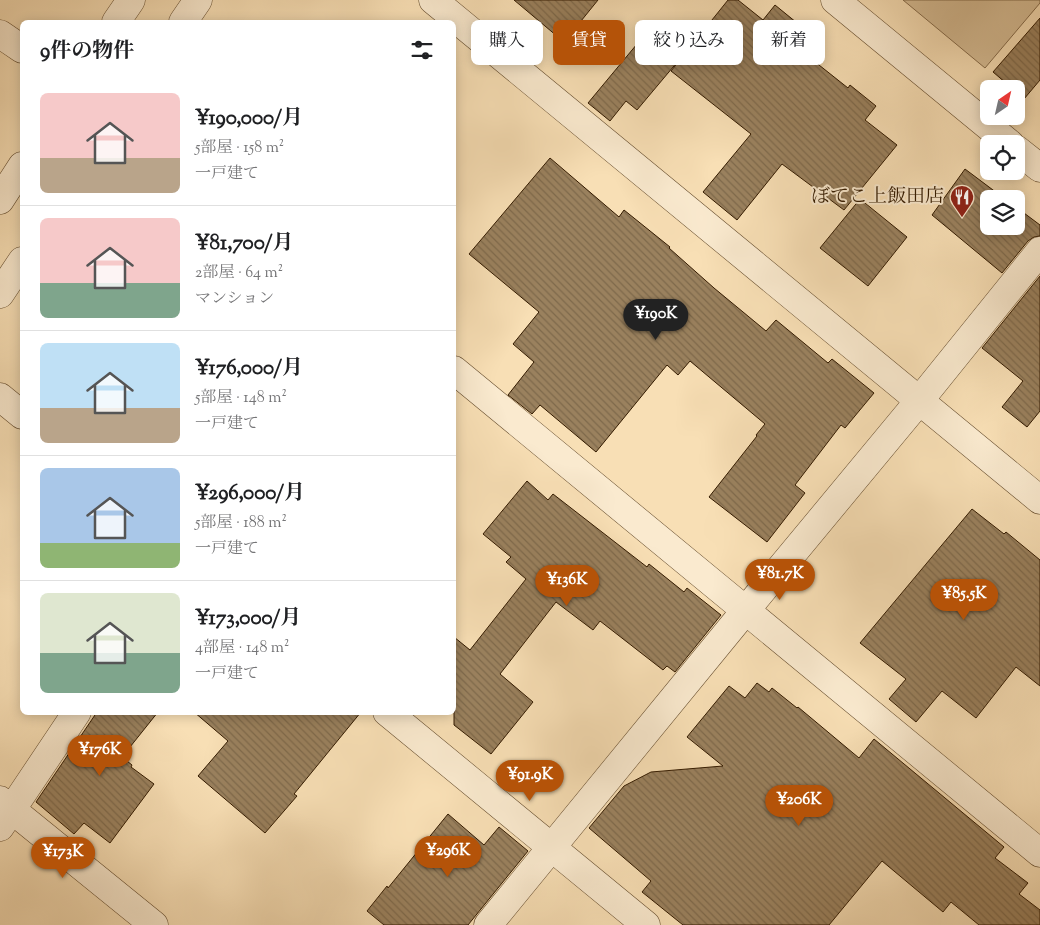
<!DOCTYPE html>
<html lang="ja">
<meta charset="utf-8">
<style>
body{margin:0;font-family:"Sorts Mill Goudy","Noto Serif JP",serif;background:#f6f6f6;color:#202124;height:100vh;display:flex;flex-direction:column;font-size:19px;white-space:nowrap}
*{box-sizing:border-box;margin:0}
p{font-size:16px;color:#757577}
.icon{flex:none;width:28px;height:28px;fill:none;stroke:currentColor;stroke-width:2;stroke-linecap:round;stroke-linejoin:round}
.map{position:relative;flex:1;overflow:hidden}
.sheet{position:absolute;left:20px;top:20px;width:436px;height:695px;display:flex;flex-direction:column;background:#fff;border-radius:8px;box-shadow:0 2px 12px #0003}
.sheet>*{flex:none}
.hud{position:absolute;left:471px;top:20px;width:475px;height:45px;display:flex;gap:10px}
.needle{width:32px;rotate:34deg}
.buttons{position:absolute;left:980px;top:80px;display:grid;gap:10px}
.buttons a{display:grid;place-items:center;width:45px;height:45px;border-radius:8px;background:#fff;box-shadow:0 2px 12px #0003;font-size:25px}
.price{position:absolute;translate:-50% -42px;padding:0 11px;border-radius:18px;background:#b45309;color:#fff;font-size:16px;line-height:32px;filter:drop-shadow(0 1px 2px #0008)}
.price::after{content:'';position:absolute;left:50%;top:30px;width:15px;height:11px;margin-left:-8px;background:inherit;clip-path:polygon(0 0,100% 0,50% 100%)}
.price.current{background:#222;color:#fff}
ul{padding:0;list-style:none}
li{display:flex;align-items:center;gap:15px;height:125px;padding:0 20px}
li+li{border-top:1px solid #e0e0e0}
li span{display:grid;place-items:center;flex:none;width:140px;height:100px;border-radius:8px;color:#555}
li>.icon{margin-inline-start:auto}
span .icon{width:60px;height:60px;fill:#fffc;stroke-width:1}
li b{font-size:21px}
h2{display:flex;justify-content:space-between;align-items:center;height:60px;padding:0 20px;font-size:21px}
.pill{padding:0 18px;border-radius:8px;background:#fff;box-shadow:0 2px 12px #0003;font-size:18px;line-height:45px}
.pill.current{background:#b45309;color:#fff}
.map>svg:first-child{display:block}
.green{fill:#d7be96;stroke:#866c4b}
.building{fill:url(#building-back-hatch);stroke:#341b00}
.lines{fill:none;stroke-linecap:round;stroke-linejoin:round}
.minor-casing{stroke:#654c2d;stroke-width:29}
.minor{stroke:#faeacf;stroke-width:28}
.labels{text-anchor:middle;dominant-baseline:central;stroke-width:4;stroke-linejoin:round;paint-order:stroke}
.poi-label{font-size:19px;fill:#341b00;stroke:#faeacf;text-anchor:end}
</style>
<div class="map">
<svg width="1040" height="925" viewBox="0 0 1040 925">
<defs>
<pattern id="building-back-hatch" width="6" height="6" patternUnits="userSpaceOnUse" patternTransform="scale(1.25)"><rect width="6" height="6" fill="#9a815e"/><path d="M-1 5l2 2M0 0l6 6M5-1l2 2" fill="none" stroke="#7e694b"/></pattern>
</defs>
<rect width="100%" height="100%" fill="#f8dfb5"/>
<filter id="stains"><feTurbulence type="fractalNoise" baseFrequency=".004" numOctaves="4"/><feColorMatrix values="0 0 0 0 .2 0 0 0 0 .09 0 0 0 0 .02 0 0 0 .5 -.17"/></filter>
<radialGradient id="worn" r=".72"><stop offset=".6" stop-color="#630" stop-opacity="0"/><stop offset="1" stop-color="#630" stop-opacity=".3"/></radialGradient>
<path class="green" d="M903,0h137v3l-55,65z"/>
<path class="building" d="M514,0h84l-34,42z
M728,0h10l25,20 12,-15 27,22 -12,15 58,46 2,-3 26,21 -11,14 32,25 -53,65 -62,-46 -45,56 -34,-28 48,-58 -80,-63z
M1040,18v62l-16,19 -8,-7v-3h-3l-20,-17z
M652,26l32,28 -47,56 -11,-9 -16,20 -22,-18z
M550,158l69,59 5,-7 46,37 -1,1 45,40 52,43 10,-11 52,43 4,-4 42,34 -29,35 -4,-3 -46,60 10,8 -38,49 -58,-45 48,-61 -1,-1 9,-11 -75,-63 -12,14 -11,-10 -71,87 -56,-47 -8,9 -24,-19 26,-33 -21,-18 26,-32 -70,-58z
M965,169l40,30h-16v27h27v-19l24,18v11l-6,1 -6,4 -26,32 -70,-58z
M860,199l47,38 -39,49 -48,-38z
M1040,276v135l-13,16 -25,-20 21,-26 -41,-33z
M527,481l21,19 5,-6 94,73 2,-3 35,28 3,-4 34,27 -46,57 -8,-6 -4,4 -63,-49 -7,9 -37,-28 -56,72 33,28 -42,52 -37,-29v-88l16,13 56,-71 -20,-17 5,-5 -28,-23z
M972,509l32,25 2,-2 34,28v126l-24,-19 -40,51 -34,-27 -26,31 -27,-23 17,-20 -46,-36z
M757,683l12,9 3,-4 25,20 1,-1 61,51 15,-19 130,108 -9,11 33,25 -9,11 21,16v15h-61l-28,-23 -8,10 -61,-51 -53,64h-146l-41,-33 9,-11 -62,-53 35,-42 27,-14 72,-6 -36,-29 42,-51 16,12z
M97,712h61l-36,45 10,8 -1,2 23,17 -44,59 -26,-20 -10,11 -38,-32z
M194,712h167l-67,82 3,2 -32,37 -67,-57 30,-35z
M448,814l36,31 15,-18 29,24 -60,74h-84l-17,-14 20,-25 1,2z"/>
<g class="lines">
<g class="minor-casing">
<path id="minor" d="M433,0l607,500
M835,0l175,144
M116,22l15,-22
M183,22l15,-22
M0,34l22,15
M1016,149l24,19
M0,200l22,-34
M0,294l22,-33
M454,370l586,483
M0,397l22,18
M387,712l259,213
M0,800l154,125
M0,827l77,-115
M488,925l257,-314 174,-210 121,-150"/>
</g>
<use href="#minor" class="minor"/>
</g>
<defs>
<g id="restaurant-pin" transform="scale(1.25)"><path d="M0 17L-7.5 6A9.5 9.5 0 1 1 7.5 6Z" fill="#8f2418" stroke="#faeacf"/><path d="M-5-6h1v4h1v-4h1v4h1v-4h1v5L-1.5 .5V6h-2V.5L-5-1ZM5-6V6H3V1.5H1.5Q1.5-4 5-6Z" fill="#fff"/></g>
</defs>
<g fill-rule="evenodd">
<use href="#restaurant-pin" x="962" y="197"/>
</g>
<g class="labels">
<g class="poi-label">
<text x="944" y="197">ぼてこ上飯田店</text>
</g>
</g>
<rect width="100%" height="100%" filter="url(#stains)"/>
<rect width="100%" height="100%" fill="url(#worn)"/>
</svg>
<div class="buttons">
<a><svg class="needle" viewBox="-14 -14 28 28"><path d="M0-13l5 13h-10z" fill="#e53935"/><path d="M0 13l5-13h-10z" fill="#757577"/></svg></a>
<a><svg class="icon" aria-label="locate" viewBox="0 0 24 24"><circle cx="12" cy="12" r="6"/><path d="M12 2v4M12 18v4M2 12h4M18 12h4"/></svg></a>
<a><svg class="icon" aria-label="layers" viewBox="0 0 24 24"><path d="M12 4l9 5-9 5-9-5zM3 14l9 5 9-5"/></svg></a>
</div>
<b class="price current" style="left:656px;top:341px">¥190K</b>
<b class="price" style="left:780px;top:601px">¥81.7K</b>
<b class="price" style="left:567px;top:607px">¥136K</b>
<b class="price" style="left:964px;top:621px">¥85.5K</b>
<b class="price" style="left:100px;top:777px">¥176K</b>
<b class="price" style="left:530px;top:802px">¥91.9K</b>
<b class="price" style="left:799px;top:827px">¥206K</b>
<b class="price" style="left:448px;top:878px">¥296K</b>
<b class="price" style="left:63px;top:879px">¥173K</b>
<div class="hud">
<a class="pill">購入</a>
<a class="pill current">賃貸</a>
<a class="pill">絞り込み</a>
<a class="pill">新着</a>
</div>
<section class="sheet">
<h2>9件の物件<svg class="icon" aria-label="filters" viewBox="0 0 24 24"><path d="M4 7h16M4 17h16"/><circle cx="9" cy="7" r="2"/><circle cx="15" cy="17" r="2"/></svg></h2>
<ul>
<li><span style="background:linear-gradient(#f6c9c9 65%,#b9a48a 0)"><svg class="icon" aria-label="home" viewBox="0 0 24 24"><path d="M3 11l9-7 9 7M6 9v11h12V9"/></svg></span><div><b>¥190,000/月</b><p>5部屋 · 158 m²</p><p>一戸建て</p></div></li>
<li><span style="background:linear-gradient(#f6c9c9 65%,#7fa58c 0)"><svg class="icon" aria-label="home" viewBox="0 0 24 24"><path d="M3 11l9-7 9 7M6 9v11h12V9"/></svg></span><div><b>¥81,700/月</b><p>2部屋 · 64 m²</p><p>マンション</p></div></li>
<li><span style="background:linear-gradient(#bfe0f5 65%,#b9a48a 0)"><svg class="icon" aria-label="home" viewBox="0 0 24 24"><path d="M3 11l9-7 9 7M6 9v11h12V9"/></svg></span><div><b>¥176,000/月</b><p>5部屋 · 148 m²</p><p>一戸建て</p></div></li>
<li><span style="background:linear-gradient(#a9c7e8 75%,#8fb573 0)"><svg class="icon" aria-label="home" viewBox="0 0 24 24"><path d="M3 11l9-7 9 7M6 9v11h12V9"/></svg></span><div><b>¥296,000/月</b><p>5部屋 · 188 m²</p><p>一戸建て</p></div></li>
<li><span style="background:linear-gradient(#dfe7d0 60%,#7fa58c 0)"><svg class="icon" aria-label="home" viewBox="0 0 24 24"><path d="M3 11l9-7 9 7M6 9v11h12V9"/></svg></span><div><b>¥173,000/月</b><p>4部屋 · 148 m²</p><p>一戸建て</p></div></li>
</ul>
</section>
</div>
